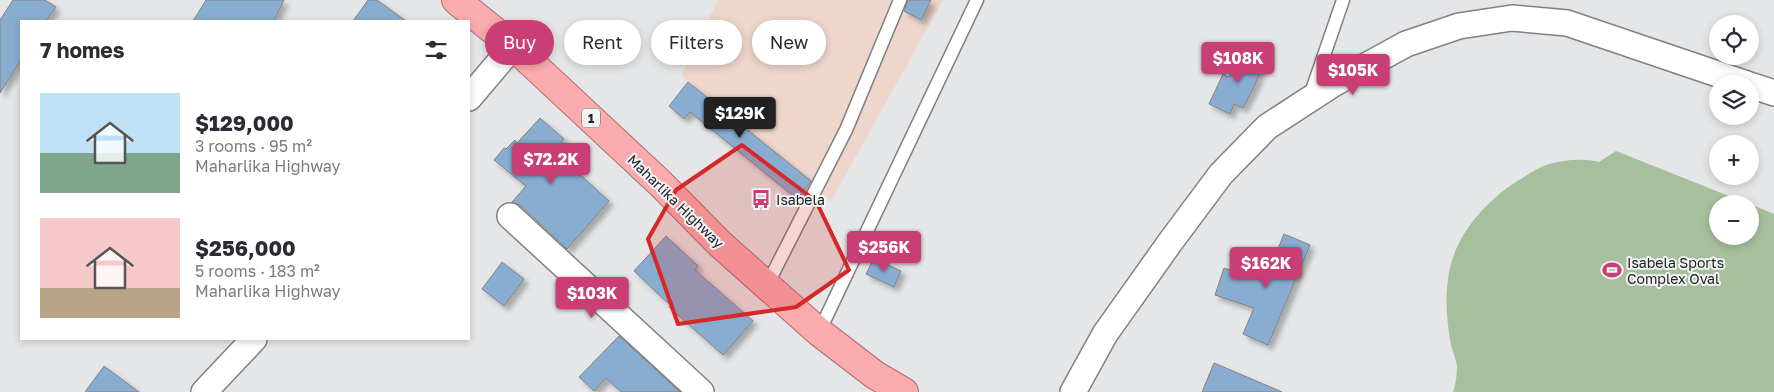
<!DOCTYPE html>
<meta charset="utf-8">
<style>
body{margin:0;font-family:"Golos Text",sans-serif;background:#f7f7f7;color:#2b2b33;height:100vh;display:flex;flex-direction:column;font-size:19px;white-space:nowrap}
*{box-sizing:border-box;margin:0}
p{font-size:16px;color:#7c7c81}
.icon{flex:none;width:28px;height:28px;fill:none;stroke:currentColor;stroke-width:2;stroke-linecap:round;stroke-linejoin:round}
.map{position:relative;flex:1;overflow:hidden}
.side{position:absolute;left:20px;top:20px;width:450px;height:320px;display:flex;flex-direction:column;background:#fff;border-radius:0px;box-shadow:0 2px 8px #0003}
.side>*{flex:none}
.guide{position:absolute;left:485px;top:20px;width:475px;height:45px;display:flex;gap:10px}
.controls{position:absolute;left:1709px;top:15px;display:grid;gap:10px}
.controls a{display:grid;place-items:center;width:50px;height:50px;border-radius:50%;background:#fff;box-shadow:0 2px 8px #0003;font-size:25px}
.price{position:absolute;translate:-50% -42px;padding:0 11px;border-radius:5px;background:#c93e74;color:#fff;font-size:16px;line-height:32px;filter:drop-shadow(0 1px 2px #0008)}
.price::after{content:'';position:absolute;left:50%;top:30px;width:15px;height:11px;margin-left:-8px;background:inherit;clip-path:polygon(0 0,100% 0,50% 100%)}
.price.active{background:#222;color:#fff}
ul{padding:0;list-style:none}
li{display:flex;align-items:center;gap:15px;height:125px;padding:0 20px}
li span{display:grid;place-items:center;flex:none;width:140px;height:100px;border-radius:0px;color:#555}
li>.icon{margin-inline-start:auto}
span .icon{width:60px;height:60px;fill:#fffc;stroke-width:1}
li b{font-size:21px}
h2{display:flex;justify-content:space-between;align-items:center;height:60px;padding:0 20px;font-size:21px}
.tag{padding:0 18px;border-radius:22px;background:#fff;box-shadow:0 2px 8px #0003;font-size:18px;line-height:45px}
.tag.active{background:#c93e74;color:#fff}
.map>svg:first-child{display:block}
.education{fill:#eed6cb}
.green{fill:#a6c09d}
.building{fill:#88add1;stroke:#828385;filter:url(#shadow)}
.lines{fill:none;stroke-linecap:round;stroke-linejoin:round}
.service-casing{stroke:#808183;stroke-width:15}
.minor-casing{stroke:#808183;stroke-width:28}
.trunk-casing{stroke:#ae6d70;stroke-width:30}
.service{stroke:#fff;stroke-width:12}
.minor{stroke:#fff;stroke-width:25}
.trunk{stroke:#fbabae;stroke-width:28}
.marked{fill:#d62828;fill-opacity:0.2;stroke:#d62828;stroke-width:4;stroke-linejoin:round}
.labels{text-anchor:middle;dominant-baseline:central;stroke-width:4;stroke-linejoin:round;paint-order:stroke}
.shield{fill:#f1f3f5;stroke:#606162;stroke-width:1}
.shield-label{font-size:12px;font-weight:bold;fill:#222223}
.poi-label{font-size:14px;fill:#222223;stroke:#f1f3f5;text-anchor:start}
.street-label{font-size:14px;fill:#222223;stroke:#f1f3f5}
</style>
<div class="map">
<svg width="1774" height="392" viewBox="0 0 1774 392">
<defs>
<filter id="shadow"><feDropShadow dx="4.5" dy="4.5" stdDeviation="2.5" flood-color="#0004"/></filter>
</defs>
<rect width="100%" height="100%" fill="#e4e6e7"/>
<path class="education" d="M718,0h225l-112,201 -150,-125z"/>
<path class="green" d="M1616,151l133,53h-31v32h32v-32l24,10v178h-321c3,-8 4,-18 4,-26 -1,-9 -6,-17 -7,-26 -3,-20 -5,-41 -2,-61 5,-42 37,-78 71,-99 9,-5 18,-12 27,-15 16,-5 37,-7 53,-3z"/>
<path class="building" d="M13,0h32l11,7 -10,14h-25v39l-21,33v-73z
M206,0h78l-10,21h-81z
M368,0h9l29,21h-53z
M908,0h23l-10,20 -17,-9z
M1249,52l16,6 -10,27 -12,23 -9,-4 -4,10 -21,-10 14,-30 6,3 7,-20 10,4z
M688,82l123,99 -14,18 -107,-87 -6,7 -15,-13z
M540,118l24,21 -10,12 55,50 -42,48 -47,-44 -8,-3 14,-16 -32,-26 10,-12 2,1 9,-9 2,3z
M1284,234l26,11 -42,100 -25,-11 11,-26 -39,-13 9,-27 41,13z
M666,236l32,30 -3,4 58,51 -30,34 -54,-48 2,-1 -37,-35z
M874,258l27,13 -7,16 -28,-13z
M502,262l22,17 -20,27 -22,-17z
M619,336l61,56h-59l-15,-14 -12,13 -15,-14z
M1214,363l68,29h-80z
M104,366l35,26h-54z"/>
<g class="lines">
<g class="service-casing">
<path id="service" d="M1310,96l33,-96
M767,285l79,-155 54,-130
M819,332l158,-332"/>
</g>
<g class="minor-casing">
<path id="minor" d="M1750,85l24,8
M469,98l44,-52
M510,216l191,176
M204,392l50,-53
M1073,392l32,-58 66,-93 50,-67 46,-47 66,-43 73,-40 53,-18 53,-8 55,5 180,61"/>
</g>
<g class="trunk-casing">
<path id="trunk" d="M456,0l57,46 148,138 58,59 100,89 56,43 29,17"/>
</g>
<use href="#service" class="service"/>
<use href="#minor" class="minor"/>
<use href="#trunk" class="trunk"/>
</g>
<path class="marked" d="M742,145l74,56 33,69 -53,37 -118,17 -30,-85 28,-49z"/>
<defs>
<g id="bus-bare" transform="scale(1.5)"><path d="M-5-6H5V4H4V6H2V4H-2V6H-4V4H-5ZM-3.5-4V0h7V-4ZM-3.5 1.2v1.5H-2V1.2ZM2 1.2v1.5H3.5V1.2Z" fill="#c93e74" stroke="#f1f3f5" stroke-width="2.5" paint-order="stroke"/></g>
<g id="stadium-bare" transform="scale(1.5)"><path d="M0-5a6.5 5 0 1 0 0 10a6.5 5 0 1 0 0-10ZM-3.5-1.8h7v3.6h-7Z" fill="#c93e74" stroke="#f1f3f5" stroke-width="2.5" paint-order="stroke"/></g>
</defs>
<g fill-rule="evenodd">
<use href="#bus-bare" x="761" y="199"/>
<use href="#stadium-bare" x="1612" y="270"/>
</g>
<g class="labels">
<rect class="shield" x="582" y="108.5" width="18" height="19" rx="4"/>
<g class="shield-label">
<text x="591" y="118">1</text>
</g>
<g class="poi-label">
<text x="776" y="199">Isabela</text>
<text x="1627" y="262">Isabela Sports<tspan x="1627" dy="16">Complex Oval</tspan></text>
</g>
<g class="street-label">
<text transform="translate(676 201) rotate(44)">Maharlika Highway</text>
</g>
</g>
</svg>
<div class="controls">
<a><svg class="icon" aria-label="locate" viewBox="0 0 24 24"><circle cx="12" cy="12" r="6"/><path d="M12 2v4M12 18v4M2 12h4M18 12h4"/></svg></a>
<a><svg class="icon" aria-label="layers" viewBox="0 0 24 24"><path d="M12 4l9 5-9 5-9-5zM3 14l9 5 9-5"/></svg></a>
<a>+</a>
<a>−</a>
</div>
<b class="price" style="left:1238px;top:84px">$108K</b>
<b class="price" style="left:1353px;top:96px">$105K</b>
<b class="price active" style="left:740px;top:139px">$129K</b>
<b class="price" style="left:551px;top:185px">$72.2K</b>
<b class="price" style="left:884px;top:273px">$256K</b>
<b class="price" style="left:1266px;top:289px">$162K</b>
<b class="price" style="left:592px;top:319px">$103K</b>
<div class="guide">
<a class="tag active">Buy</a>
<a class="tag">Rent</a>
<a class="tag">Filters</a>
<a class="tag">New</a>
</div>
<section class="side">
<h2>7 homes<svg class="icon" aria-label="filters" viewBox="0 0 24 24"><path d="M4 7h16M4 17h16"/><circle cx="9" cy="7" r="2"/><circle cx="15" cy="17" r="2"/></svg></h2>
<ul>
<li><span style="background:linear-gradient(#bfe0f5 60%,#7fa58c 0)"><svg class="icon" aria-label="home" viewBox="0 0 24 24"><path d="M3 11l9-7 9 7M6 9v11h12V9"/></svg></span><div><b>$129,000</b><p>3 rooms · 95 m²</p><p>Maharlika Highway</p></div></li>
<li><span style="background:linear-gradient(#f6c9c9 70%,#b9a48a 0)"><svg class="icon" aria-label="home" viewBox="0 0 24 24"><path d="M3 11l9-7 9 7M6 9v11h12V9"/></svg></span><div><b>$256,000</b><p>5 rooms · 183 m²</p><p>Maharlika Highway</p></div></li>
</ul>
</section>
</div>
